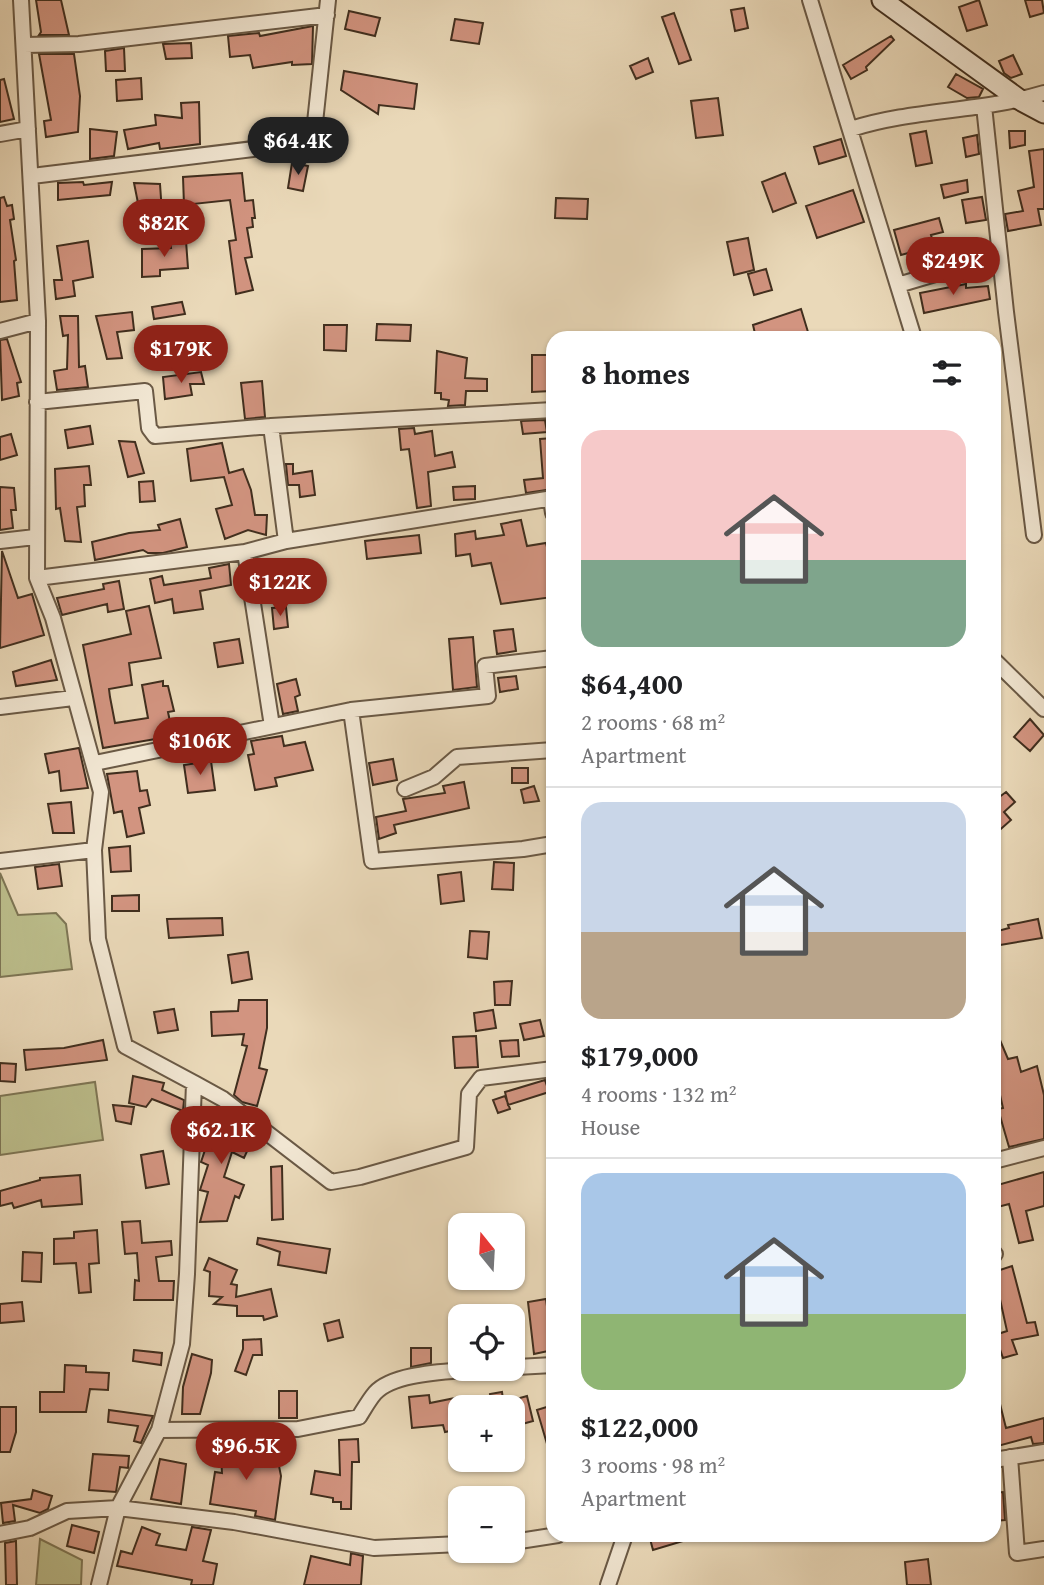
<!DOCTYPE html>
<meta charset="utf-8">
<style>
body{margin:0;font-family:"Gentium Book Plus",serif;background:#f2f2f2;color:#202124;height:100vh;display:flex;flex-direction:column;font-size:26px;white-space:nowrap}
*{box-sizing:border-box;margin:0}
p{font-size:23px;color:#757577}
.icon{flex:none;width:38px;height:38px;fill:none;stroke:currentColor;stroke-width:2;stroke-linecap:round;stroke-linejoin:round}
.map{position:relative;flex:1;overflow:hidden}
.drawer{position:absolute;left:546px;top:331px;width:455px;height:1211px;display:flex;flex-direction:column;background:#fff;border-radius:21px;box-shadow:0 2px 5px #0004}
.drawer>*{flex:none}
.needle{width:46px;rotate:342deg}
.buttons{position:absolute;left:448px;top:1213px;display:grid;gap:14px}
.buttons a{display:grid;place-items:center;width:77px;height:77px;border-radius:14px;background:#fff;box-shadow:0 2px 5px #0004;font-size:35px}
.price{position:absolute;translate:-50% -60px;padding:0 16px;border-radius:24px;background:#8f2418;color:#fff;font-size:23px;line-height:46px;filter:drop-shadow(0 2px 4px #0008)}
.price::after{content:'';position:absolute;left:50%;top:42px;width:21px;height:16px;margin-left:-10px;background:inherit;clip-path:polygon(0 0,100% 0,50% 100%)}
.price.selected{background:#222;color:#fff}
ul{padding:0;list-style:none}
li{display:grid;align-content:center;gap:14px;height:371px;padding:0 35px}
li+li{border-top:2px solid #e0e0e0}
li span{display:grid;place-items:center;height:217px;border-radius:21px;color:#555}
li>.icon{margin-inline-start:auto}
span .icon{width:126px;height:126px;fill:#fffc;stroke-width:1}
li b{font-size:30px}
h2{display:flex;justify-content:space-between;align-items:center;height:84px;padding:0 35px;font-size:30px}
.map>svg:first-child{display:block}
.green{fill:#bcbe8c;stroke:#7e7655;stroke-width:2}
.building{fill:#d29480;stroke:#402e1e;stroke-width:2}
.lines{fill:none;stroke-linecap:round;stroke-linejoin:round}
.street-casing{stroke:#6a5945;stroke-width:18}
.secondary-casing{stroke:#402e1e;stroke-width:23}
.street{stroke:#f1e6d2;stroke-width:14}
.secondary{stroke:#f1e6d2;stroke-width:19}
</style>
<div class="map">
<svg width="1044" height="1585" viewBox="0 0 1044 1585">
<rect width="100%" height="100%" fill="#ead9b9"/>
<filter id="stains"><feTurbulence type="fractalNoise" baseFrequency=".00286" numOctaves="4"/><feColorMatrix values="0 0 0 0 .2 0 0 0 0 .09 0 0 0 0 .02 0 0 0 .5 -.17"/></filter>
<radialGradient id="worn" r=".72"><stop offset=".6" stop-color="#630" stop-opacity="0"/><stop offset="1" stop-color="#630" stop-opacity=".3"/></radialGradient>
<path class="green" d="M0,873l18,42 38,-2 10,11 6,45 -72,8z
M95,1082l8,58 -103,15v-59z
M40,1539l42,21 -1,25h-45z"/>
<path class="building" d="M36,0h25l8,35h-30l2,-3z
M979,0l8,25 -20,6 -8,-24z
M1025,0h17l2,13 -14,4z
M744,8l4,20 -13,3 -4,-21z
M349,11l31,7 -5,18 -30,-7z
M674,13l17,47 -12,4 -17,-47z
M455,19l28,4 -4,21 -28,-4z
M313,26l-1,38 -20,1v-3l-39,6 -3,-13 -20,2 -2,-21 31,-3 1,3z
M891,36l3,4 -28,27 1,3 -16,9 -8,-14z
M191,43l1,15 -26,1 -3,-15z
M124,48l1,23h-19l-1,-20z
M39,54h35l6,42 -2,36 -32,5 -2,-16 7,-1z
M1013,55l9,19 -11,4 -7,-5 -5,-12z
M648,58l5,14 -17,7 -6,-13z
M344,71l73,13 -3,25 -35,-4 -1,9 -37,-24z
M956,74l27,15 -4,8 -12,1 -19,-11z
M141,78l1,21 -25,2 -1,-21z
M4,79l10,40 -14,3v-42z
M718,98l5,37 -27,3 -5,-37z
M199,102l1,42 -40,5 -1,-6 -31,6 -4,-19 32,-5 -1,-10 27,3 -1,-15z
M90,129l27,3 -3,24 -24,3z
M926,131l6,32 -16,3 -6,-32z
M1009,131h16v14l-15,3z
M977,135l2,19 -13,3 -3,-19z
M841,139l5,17 -27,8 -5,-17z
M1044,149v60h-6l3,16 -33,6 -3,-17 18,-3 -5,-20 16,-4 -5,-36z
M292,163l16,3 -5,25 -15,-3z
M242,173l3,28 8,-1 2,18h-3l1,9 -6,1 5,29 -7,1 8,32 -17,4 -7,-53 7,-1 -6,-40 -46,5 -1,-28z
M785,173l11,30 -23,9 -11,-30z
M967,180l1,12 -24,6 -3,-13z
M83,182l1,3 28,-3 -2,13 -52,5v-17z
M134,183l26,1 2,29h-22z
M853,190l11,32 -47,16 -11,-32z
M4,197l3,9 5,-1 2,14 -4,1 6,40 -2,1 3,39 -17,2v-104z
M982,197l4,23 -20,3 -4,-23z
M556,198l32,1 -1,20 -32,-1z
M939,218l4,14 -12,3 3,11 -33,9 -7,-25z
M748,238l6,32 -20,5 -7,-33z
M88,241l5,36 -20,4 2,15 -19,3 -2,-19h8l-5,-34z
M170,241h16l2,27 -28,2v6l-18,1v-28l29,-1z
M766,269l6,21 -18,5 -6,-21z
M966,284v4l22,-2 2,13 -66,14 -4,-20z
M182,302l3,12 -31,5 -2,-12z
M801,309l7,23 -18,6h-34l-3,-13z
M132,312l2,18 -17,2 5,26 -15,1 -11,-43z
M60,316h18l1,51 6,-1 3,21 -31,3 -3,-19 13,-2 1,-34 -5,1z
M377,324l34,1 -1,16 -34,-1z
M324,325h23l-1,26 -22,-1z
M7,339l14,43 -4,1 2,13 -17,4 -2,-60z
M437,351l30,7 -2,20 22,1v12h-21l-1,14 -17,1 1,-6 -8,-1v-6h-6z
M532,355h19v36l-19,1z
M201,372l3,12h-14l2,11 -27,4 -2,-22z
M262,381l3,36 -20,2 -4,-36z
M545,420l2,12 -24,2 -2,-13z
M90,426l3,18 -25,4 -3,-18z
M414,428l1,6 17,-3 3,25 17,-4 3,15 -27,5 3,34 -14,2 -8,-59 -8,1 -2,-21z
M11,434l6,21 -17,5v-23z
M553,438v51l-27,4 -2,-13 19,-2 -3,-39z
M119,441l16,1 9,31 -16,4z
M222,443l7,30 14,-4 8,21 4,25h12l-1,20 -18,-5 -23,9 -9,-30 16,-4 -8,-28 -33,4 -4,-32z
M286,464h7v10l19,-3 3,24 -15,2 -1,-12h-11z
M89,466l2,19h-7l1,21 -8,1 4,35 -16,-1 -5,-33 -4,1 -1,-40z
M153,481l2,20 -15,1 -1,-20z
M475,486v13l-21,1 -1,-13z
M0,487l14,1 2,22h-5l2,18 -13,2z
M180,519l7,28 -24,6h-15l-5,-3 -48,10 -3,-18 37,-9 31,-3 -2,-5z
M521,520l6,26 19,-3 7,28v26l-52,7 -10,-41 -19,3 -2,-12 -14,2 -1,-22 20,-3 1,8 28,-4 -3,-11z
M419,535l2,18 -54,6 -2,-18z
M2,551l16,47 14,-4 12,41 -44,13z
M229,564l2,21 -31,6 3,18 -29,4 -2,-14 -17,4 -5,-24 12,-3 2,9 47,-7 -2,-10z
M119,581l5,28 -16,3 -1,-8 -45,11 -5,-17 47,-9 -1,-5z
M149,606l12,52 -32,5 3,22 -23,4 1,8 5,26 33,-5 -6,-33 21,-4v5h5l6,25 -6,1 5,24 -70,12 -20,-103 48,-11 -5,-23z
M286,607l2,20 -14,2 -2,-21z
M513,629l3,22 -19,3 -3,-23z
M473,637l4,50 -24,3 -4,-51z
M239,639l4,24 -25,4 -4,-24z
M51,660l6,20 -41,6 -3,-14z
M516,676l2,13 -18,3 -2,-14z
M296,679l4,16 -5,2 3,14 -15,3 -6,-30z
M217,719l2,8 -22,5 -2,-8z
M1030,719l14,16 -14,16 -16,-14z
M282,736l2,10 21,-4 8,28 -38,8 2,8 -22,4 -7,-35 6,-1 -3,-13z
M79,748l9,40 -27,3 -2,-20 -10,2 -4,-19z
M393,759l4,21 -24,5 -4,-22z
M211,761l4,29 -27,3 -4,-28z
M512,768h16v15h-16z
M137,771l3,20 7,-1 3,15 -11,3 5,25 -17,4 -5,-26 -8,2 -7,-39z
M464,782l5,26 -75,17 2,8 -17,6 -3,-22 30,-6 -3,-12 42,-6 -2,-7z
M534,786l5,15 -15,2 -3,-13z
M1006,792l9,10 -11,10 7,8 -17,15v-34z
M71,802l3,31h-21l-5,-29z
M130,846l1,25 -20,1 -2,-24z
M494,862l20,1 -1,27 -21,-1z
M59,864l3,22 -24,3 -3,-22z
M461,872l3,29 -23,3 -3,-29z
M139,895v16h-27v-15z
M222,918l1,17 -54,3 -2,-19z
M1038,919l4,19 -48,8v-14l15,-4 -1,-3z
M470,931l19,1 -2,27 -19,-2z
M248,952l4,27 -20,4 -4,-28z
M512,981l-2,24h-15l-1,-23z
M239,1000h28v28l-8,40 8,2 -10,36 -15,-4 -8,-7 13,-49 -5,-1 2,-11 -32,2 -1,-24 27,-1z
M174,1009l4,21 -20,3 -4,-21z
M493,1010l3,18 -20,3 -2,-18z
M540,1020l4,16 -20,4 -4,-16z
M994,1026l14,33 9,-2 4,15 16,-6 7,29v44l-35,8 -11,-38 5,-1 -9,-39z
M476,1036l2,31 -23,1 -2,-31z
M103,1040l4,20 -81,10 -2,-20 40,-2z
M518,1040l1,16 -17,1 -2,-16z
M0,1063l16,1 -1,18 -15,-1z
M133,1076l31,7 -2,7 22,10 -1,11 -31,-12 -6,8 -17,-4z
M545,1080l4,12 -41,13 -3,-13z
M505,1096l5,13 -12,4 -5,-13z
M113,1105l21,2 -3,17 -15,-3z
M203,1109l51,27 -10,22 -12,-6 -8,25 20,8 -5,13 -4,-2 -8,25 -27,1 8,-30 -8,-2 8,-25 -7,-3 7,-21 -6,-3 4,-10 -4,-2z
M163,1151l6,33 -23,4 -5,-33z
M282,1166l1,53 -11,1 -1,-53z
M1044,1172v34l-18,5 7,29 -14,3 -10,-39 -15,4v-22z
M80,1175l2,29 -40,3 -1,-7 -27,8 -2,-5 -12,3v-15l40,-11v-2z
M140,1221l2,22 29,-2 1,14 -16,2 3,24h15l-1,19h-39l1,-20 4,1 -2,-28 -12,1 -3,-32z
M97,1230l2,33 -10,1 2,28 -12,1 -3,-30 -22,1v-25l20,-1v-6z
M258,1238l72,11 -4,24 -48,-8 2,-13 -23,-8z
M23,1252l19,1 -1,29 -19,-1z
M209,1258l28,12 -6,14 6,1 -1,12 35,-8 6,27 -13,4 -1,-4h-26v-10l-23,-2 8,-7 -13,-1 1,-24 -6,-2z
M1012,1266l15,57 8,-1 3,13 -26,5 5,14 -14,4 -8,-23 12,-4 -13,-59z
M546,1299l7,51 -19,4 -6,-52z
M22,1302l2,19 -24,2v-19z
M339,1320l4,17 -15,4 -4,-17z
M261,1339l1,16h-9l-7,20 -11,-4 8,-22v-9z
M411,1348h20v15l-20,4z
M134,1350l28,3 -1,12 -28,-4z
M192,1354l20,6 -1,13 -11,41h-18l1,-27z
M65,1365l21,1v6l23,1 -1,17 -18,-1 -4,23h-46v-20h24z
M279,1391h18v27h-18z
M502,1392l2,15h-12l-2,-13z
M429,1395l1,8 25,-5 5,31 -15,3 -2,-7 -31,3 -3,-31z
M527,1396l6,25 -18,5 -6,-25z
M998,1396l8,32 38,-10v25l-11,1 -2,-7 -37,10v-50z
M553,1405v49h-3l-13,-44z
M0,1407h16v25l-6,20h-10z
M109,1410l44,6 -12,27 -7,-2 4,-15 -30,-4z
M220,1439h20l2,23 36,-1 3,15 -6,44 -20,-4 1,-5 -46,-7 5,-32 7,1z
M358,1439l1,23h-7l-1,47h-10v-7h-8v-4l-22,-4 4,-23 25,4 -1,-35z
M93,1454l36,2 -1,12 -8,-1 -4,25 -27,-2z
M160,1459l26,5 -5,40 -30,-5z
M33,1490l19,6 -4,13 -8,4 -27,-8 2,16 -12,2 -2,-20 30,-4z
M1003,1492l2,28 -11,1v-28z
M72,1525l27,7 -5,21 -27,-7z
M142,1527l18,7 -4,11 30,5 6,-23 19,3 -8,31 14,3 -4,21h-22l1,-5 -75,-14 4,-15 11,3z
M649,1535h44v3l-40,12z
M16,1541l1,44h-11l-1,-42z
M351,1553l12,3 -2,29h-57l7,-29 39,9z
M928,1559l3,26h-24l-2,-23z"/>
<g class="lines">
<g class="street-casing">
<path id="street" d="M21,0l17,321 -1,257 16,40 48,174 -7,58 4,89 27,107 69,37 -7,191 -5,70 -23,86 -41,78 116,14 140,26 86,-4
M810,0l104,338
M24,45l55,-1 248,-29
M984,106l22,206 28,223
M851,129c62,-20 130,-17 193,-36
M0,134l28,-5
M32,176l246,-30 20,-4 16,-10 14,-132
M898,285l101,-30
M0,331l38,-10
M37,402l108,-11 4,37 6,8 116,-10 282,-16
M551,499l2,14
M0,541l35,-4
M286,541l267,-43
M245,552l27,174
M37,578l208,-26 41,-11 -15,-115
M994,660l50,49
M0,707l73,-9
M351,710l21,151 151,-12 30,-5
M95,763l256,-53 137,-14 -3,-30 68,-8
M405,789l29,-12 23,-20 96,-7
M0,861l94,-11
M194,1083l29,16 108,83 29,-5 106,-30 3,-53 12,-16 72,-9
M994,1161l50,-13
M994,1255l1,-1
M498,1368l55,-3
M159,1430l139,-1 61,-12c5,-8 10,-17 16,-24 20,-22 79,-21 108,-25
M1010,1457l7,96 27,-4
M994,1460l50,-8
M0,1534l30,-6 37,-17 51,-3 -19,77
M513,1542l45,-7
M608,1585l17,-50"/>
</g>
<g class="secondary-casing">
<path id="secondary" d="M882,0l138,100 24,13"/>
</g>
<use href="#street" class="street"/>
<use href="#secondary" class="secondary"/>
</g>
<rect width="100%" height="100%" filter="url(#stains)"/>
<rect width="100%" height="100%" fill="url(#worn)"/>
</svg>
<div class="buttons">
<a><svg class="needle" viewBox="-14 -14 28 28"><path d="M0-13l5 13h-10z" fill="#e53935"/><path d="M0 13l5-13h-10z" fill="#757577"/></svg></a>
<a><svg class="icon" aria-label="locate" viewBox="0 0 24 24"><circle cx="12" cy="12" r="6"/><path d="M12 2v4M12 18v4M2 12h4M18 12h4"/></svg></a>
<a>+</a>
<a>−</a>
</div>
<b class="price selected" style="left:298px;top:177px">$64.4K</b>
<b class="price" style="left:164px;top:259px">$82K</b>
<b class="price" style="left:953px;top:297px">$249K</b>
<b class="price" style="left:181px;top:385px">$179K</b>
<b class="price" style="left:280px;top:618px">$122K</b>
<b class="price" style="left:200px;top:777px">$106K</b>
<b class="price" style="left:221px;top:1166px">$62.1K</b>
<b class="price" style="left:246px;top:1482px">$96.5K</b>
<section class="drawer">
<h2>8 homes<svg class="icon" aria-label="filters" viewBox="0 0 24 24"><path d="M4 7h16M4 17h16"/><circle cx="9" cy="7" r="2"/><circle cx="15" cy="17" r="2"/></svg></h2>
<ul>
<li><span style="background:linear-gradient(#f6c9c9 60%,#7fa58c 0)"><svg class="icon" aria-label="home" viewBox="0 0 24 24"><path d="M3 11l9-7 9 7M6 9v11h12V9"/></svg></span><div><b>$64,400</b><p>2 rooms · 68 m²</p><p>Apartment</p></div></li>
<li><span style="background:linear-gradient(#c9d6e8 60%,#b9a48a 0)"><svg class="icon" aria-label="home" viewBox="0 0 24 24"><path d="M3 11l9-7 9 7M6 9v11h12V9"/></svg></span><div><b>$179,000</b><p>4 rooms · 132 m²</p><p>House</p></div></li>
<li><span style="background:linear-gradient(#a9c7e8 65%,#8fb573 0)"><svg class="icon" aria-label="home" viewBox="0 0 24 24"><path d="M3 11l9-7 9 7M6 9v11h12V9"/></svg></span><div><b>$122,000</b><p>3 rooms · 98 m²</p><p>Apartment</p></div></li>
</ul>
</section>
</div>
